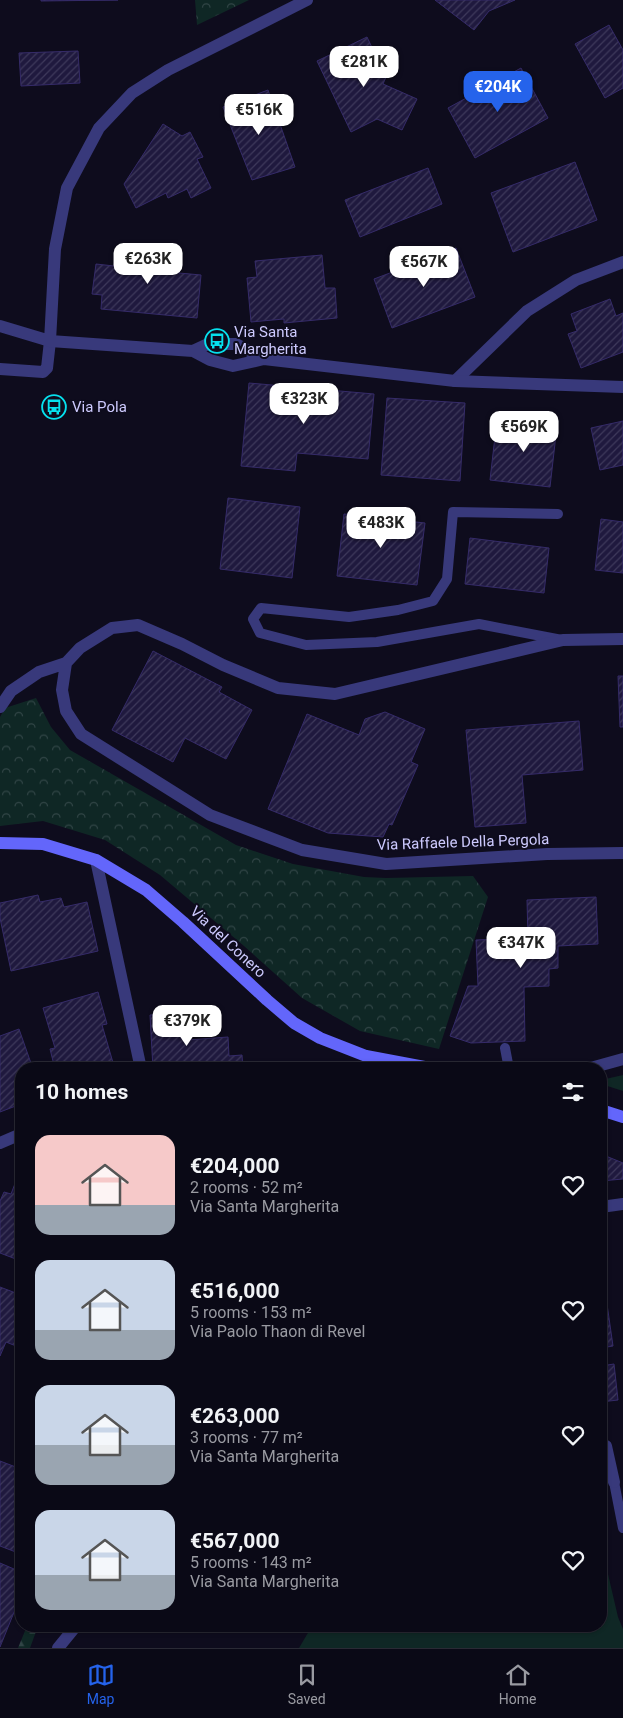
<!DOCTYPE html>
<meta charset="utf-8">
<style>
body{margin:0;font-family:Roboto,sans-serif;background:#181723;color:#f1f3f6;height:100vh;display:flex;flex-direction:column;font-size:19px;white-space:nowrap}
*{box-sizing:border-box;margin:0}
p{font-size:16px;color:#999aa1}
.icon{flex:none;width:28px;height:28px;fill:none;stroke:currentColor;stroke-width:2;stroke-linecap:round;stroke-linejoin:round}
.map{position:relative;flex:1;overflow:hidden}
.sheet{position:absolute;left:15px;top:1062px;width:592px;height:570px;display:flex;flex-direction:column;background:#0a0916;border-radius:20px;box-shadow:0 1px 4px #0004,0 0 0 1px #2a2a35}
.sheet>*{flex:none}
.price{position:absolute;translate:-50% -42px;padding:0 11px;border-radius:10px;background:#fff;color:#222;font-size:16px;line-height:32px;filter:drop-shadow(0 1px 2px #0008)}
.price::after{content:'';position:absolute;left:50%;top:30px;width:15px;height:11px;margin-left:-8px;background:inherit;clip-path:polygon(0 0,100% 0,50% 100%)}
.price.selected{background:#2563eb;color:#fff}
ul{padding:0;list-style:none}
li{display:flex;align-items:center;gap:15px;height:125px;padding:0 20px}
li span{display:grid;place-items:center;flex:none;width:140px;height:100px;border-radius:15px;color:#555}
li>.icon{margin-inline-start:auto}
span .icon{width:60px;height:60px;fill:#fffc;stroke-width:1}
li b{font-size:21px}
h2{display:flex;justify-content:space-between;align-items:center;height:60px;padding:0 20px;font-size:21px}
.dock{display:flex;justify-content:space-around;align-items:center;height:70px;border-top:1px solid #2a2a35;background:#0a0916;font-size:14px;color:#999aa1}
.dock a{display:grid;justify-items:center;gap:2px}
.dock .selected{color:#2563eb}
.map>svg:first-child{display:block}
.green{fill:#0f2725}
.forest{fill:url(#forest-firs)}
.park{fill:url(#park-crowns)}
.building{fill:url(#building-hatch);stroke:#352b69}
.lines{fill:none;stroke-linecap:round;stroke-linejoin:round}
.service{stroke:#38397b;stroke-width:10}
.minor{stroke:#38397b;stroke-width:12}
.tertiary{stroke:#38397b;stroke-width:12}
.secondary{stroke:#6366fb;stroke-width:12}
.labels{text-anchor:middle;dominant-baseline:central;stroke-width:4;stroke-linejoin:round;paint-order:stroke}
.poi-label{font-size:15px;fill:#cdcafe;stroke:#0e0c1d;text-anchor:start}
.street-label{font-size:15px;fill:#cdcafe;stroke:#0e0c1d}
</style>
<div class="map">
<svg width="623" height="1648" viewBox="0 0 623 1648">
<defs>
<pattern id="forest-firs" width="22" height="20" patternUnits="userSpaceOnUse" patternTransform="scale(1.25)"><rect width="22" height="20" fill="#0f2725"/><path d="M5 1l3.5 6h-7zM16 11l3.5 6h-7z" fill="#314546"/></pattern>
<pattern id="park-crowns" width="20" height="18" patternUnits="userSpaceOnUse" patternTransform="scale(1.25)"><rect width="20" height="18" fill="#0f2725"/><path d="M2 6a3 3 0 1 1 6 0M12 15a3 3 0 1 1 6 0" fill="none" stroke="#314546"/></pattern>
<pattern id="building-hatch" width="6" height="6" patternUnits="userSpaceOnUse" patternTransform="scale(1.25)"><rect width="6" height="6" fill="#1f193e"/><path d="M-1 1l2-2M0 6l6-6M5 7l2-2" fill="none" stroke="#3e395b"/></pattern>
</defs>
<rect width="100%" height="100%" fill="#0e0c1d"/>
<path class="green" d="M623,1075v16l-22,-7v-4z
M601,1544l17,73 5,12v19h-324l13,-22h289z"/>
<path class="forest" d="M27,1626h11l-8,22h-12z"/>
<path class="park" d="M195,0h54l-52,25z
M36,698l15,29 19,23 166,95 57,19 71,13 22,1 87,-2 15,21 -49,152 -79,-18 -58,-33 -58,-52 -84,-71 -55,-35 -62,-19 -43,5v-109l5,-9z"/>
<path class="building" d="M41,0h77l-77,1z
M435,0h80l-26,11 -15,19z
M609,25l14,25v38l-18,10 -30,-54z
M367,37l19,40 -3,7 34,15 -15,31 -25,-11 -26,13 -34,-71z
M78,51l2,32 -59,3 -2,-33z
M521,68l27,50 -73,40 -27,-50z
M268,90l27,77 -43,13 -29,-73z
M163,124l19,12 8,-4 13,25 -6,2 14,29 -20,10 -4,-9 -19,9 -2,-5 -30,15 -12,-24z
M575,162l22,58 -84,32 -22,-59z
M428,168l14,36 -82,33 -15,-37z
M456,248l19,49 -83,31 -18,-49z
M142,250l39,4 -2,19 22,2 -4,43 -96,-9 1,-14 -10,-1 4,-30 18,2 2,-15 20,2z
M322,255l3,33h10l2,30 -53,5v-4l-33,3 -4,-44 10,-1 -2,-16z
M610,299l6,17 7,-3v39l-42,16 -13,-34 9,-3 -6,-17z
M249,383l125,11 -6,65 -71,-6 -2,18 -54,-5z
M387,398l78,5 -5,78 -79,-6z
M497,419l60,7 -7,61 -60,-7z
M623,421v44l-23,5 -9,-42z
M228,498l72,9 -8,71 -72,-9z
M344,514l81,9 -8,62 -80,-9z
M601,519l22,3v51l-28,-3z
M470,538l79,10 -5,45 -79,-9z
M153,651l69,36 -3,5 33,18 -26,49 -41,-21 -12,24 -61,-32z
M618,676h5v51h-3z
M385,712l40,17 -14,33 7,3 -26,60 -3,-1 -6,13 -55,-4 -60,-24 39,-95 52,21 6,-16z
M579,721l4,49 -61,5 4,48 -51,4 -9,-97z
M38,895l2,7 21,-4 3,9 23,-5 11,49 -87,20 -11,-53v-15z
M596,897l2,47 -40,2v22l-9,1v17l-25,1 1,54 -54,2 -21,-7 18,-50h10l-2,-46 52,-2 -1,-38z
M98,992l9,32 -5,1 12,41 -11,3h-48l-5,-20 5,-1 -12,-40z
M185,1013l2,27 41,-3 1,19 13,-1 1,14h-90l-3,-54z
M19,1029l14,40h-12v35l-21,8v-76z
M601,1154l22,9v16l-22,2z
M16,1181l5,2v78l-21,-8v-52l4,-9 7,2z
M0,1287l21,8v53l-15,-6 -6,14z
M606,1297l7,49 -12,2v-50z
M614,1364l4,36 -17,2v-36z
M0,1461l21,8v85l-21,-8z
M0,1563l21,9v23l-21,52z"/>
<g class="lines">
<path class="service" d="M558,514l-105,-2 -6,67 -14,22 -35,9 -49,7 -88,-9 -8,11 7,14 46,12 71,-3 102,-18 83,16
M505,1048l4,21
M614,1482l9,46"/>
<path class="minor" d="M0,369l43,3 4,-4 3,-27
M455,381l72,-70 49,-31 47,-18
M66,663l-4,27 4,21 15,23 129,81 92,35 84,14 161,-10 76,-1
M0,707l11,-16 28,-19 27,-9 14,-15 32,-20 26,-3 44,19 41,21 55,23 57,6 228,-54 60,-1
M96,860l45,209
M587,1069l36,-10
M0,1143l21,-9
M601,1207l22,-3
M601,1447l5,-1 8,36
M58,1648l18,-22"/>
<path class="tertiary" d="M0,326l50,15 143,10 17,9 23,6 31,-7 191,22 168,6
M50,341l5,-92 12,-61 32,-60 33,-35 36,-23 139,-70
M193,351l15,-7h28l28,15"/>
<path class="secondary" d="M0,843l43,1 53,16 50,30 37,32 84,78 27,23 26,15 46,18 69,13
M601,1110l22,7"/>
</g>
<defs>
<g id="bus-ring" transform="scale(1.25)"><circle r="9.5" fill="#0e0c1d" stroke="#06e1ee" stroke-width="1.5"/><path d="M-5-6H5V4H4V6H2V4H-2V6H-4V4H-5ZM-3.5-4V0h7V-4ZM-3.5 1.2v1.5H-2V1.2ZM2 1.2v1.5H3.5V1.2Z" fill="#06e1ee"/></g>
</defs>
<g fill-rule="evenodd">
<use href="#bus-ring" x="217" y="341"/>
<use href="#bus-ring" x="54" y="407"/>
</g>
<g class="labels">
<g class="poi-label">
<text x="234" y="332">Via Santa<tspan x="234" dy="17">Margherita</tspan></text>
<text x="72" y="407">Via Pola</text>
</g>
<g class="street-label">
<text transform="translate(463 842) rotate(-2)">Via Raffaele Della Pergola</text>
<text transform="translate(228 942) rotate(43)">Via del Conero</text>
</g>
</g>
</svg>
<b class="price" style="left:364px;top:88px">€281K</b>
<b class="price selected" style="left:498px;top:113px">€204K</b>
<b class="price" style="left:259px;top:136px">€516K</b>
<b class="price" style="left:148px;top:285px">€263K</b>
<b class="price" style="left:424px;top:288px">€567K</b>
<b class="price" style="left:304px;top:425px">€323K</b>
<b class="price" style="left:524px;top:453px">€569K</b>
<b class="price" style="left:381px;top:549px">€483K</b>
<b class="price" style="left:521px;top:969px">€347K</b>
<b class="price" style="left:187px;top:1047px">€379K</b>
<section class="sheet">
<h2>10 homes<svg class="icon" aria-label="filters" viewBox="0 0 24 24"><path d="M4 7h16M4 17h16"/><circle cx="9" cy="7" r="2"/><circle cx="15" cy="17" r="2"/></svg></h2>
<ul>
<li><span style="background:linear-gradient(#f6c9c9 70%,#9aa5b1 0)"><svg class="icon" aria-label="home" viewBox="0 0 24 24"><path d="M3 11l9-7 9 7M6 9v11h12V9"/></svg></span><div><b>€204,000</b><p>2 rooms · 52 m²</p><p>Via Santa Margherita</p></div><svg class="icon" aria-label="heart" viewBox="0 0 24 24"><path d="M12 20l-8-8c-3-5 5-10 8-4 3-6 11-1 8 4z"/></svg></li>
<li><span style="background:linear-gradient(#c9d6e8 70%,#9aa5b1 0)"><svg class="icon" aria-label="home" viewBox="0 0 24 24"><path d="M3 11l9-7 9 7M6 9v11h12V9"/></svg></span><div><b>€516,000</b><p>5 rooms · 153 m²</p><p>Via Paolo Thaon di Revel</p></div><svg class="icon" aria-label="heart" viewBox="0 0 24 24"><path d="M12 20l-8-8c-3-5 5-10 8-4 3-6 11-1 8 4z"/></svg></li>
<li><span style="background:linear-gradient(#c9d6e8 60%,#9aa5b1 0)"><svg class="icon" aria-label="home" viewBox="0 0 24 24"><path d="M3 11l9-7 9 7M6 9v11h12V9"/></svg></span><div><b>€263,000</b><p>3 rooms · 77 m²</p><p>Via Santa Margherita</p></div><svg class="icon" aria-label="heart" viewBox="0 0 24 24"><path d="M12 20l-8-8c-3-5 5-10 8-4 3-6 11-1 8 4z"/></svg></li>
<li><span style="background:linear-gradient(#c9d6e8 65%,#9aa5b1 0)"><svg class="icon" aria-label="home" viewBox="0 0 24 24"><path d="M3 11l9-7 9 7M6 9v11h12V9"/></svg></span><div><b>€567,000</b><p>5 rooms · 143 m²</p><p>Via Santa Margherita</p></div><svg class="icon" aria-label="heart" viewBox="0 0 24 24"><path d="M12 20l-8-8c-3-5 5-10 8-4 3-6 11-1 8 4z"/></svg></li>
</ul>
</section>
</div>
<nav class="dock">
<a class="selected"><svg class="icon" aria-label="map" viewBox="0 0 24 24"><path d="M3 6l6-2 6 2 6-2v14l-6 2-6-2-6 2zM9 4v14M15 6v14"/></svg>Map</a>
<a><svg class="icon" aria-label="saved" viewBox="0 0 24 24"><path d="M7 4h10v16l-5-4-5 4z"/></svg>Saved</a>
<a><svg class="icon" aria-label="home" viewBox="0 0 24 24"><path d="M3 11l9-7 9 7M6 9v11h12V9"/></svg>Home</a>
</nav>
